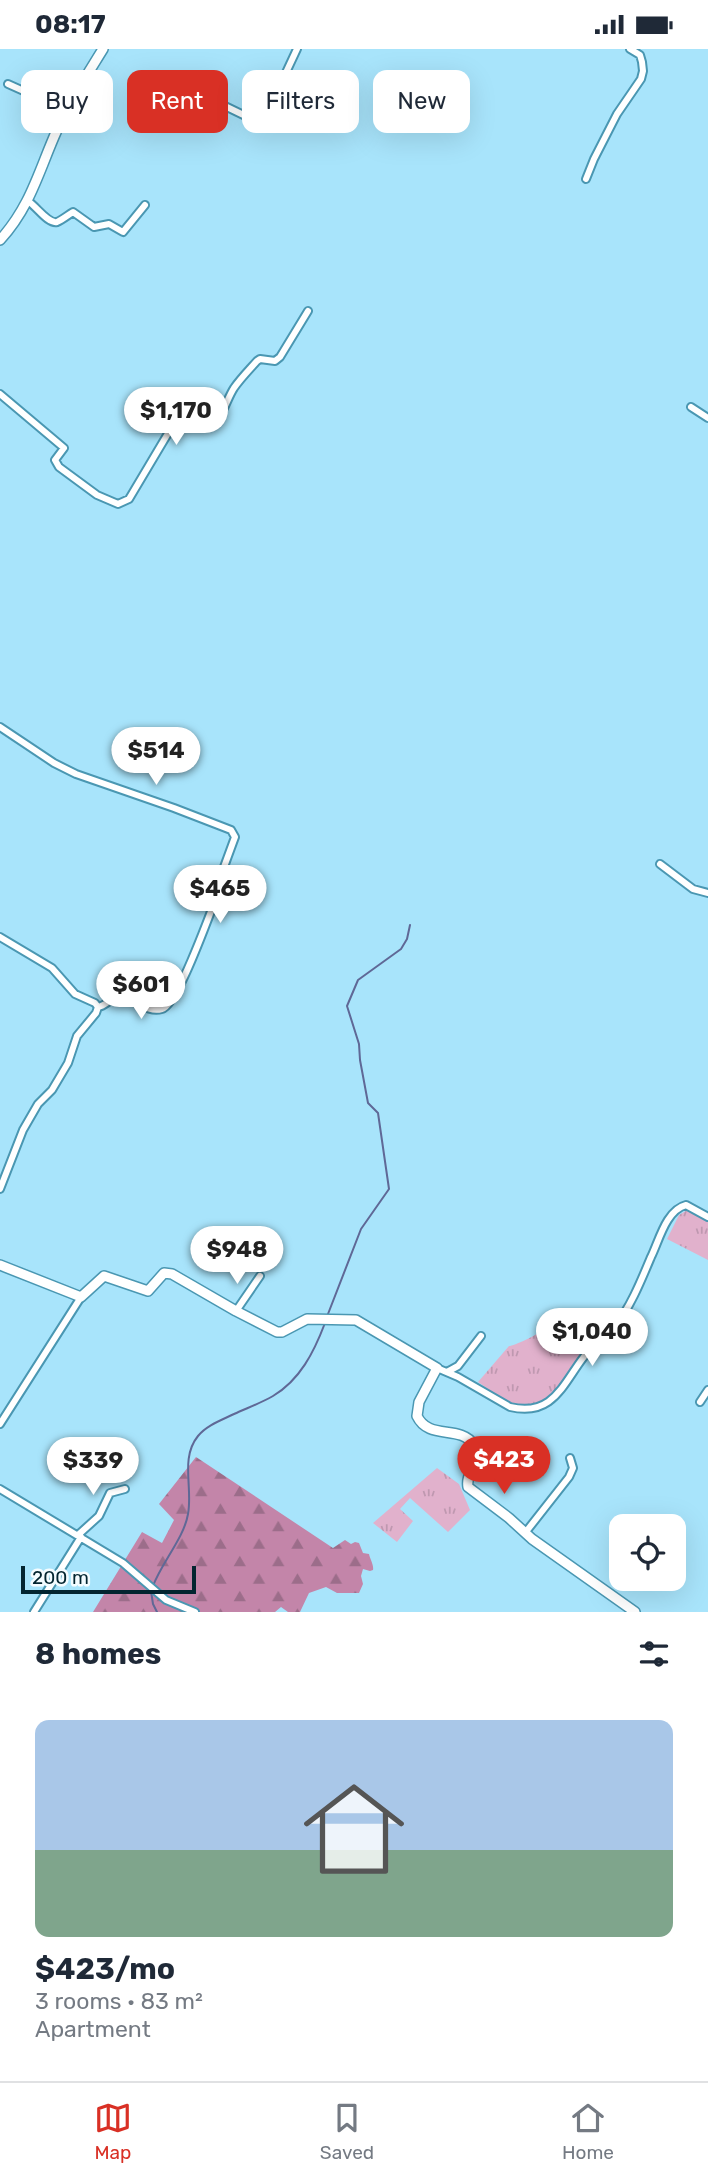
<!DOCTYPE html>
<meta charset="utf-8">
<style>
body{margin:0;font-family:Rubik,sans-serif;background:#f2f2f3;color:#1f2937;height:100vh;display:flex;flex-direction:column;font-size:26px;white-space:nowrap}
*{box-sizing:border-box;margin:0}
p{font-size:23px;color:#747a83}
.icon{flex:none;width:38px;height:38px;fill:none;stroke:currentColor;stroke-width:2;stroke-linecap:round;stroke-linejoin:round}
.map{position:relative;height:1563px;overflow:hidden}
.drawer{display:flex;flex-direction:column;background:#fff;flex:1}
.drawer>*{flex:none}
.hud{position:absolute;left:21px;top:21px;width:667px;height:63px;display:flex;gap:14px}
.fabs{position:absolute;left:609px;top:1465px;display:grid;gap:14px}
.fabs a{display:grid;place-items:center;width:77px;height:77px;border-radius:14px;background:#fff;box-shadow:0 7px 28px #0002;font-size:35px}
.scale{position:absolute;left:21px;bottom:18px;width:175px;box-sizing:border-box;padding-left:7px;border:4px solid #032530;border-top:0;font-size:19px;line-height:24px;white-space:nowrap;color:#032530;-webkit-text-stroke:5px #f4fcff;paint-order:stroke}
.price{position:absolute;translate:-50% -60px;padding:0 16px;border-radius:24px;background:#fff;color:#222;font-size:23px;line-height:46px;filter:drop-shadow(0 2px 4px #0008)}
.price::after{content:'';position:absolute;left:50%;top:42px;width:21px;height:16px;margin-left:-10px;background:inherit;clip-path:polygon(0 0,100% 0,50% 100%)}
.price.selected{background:#d93025;color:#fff}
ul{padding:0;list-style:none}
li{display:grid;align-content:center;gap:14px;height:371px;padding:0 35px}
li+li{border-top:2px solid #e0e1e3}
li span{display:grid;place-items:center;height:217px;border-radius:14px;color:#555}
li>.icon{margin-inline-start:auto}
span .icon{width:126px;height:126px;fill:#fffc;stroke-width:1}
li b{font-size:30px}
h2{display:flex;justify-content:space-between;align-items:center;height:84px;padding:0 35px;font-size:30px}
.pill{padding:0 24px;border-radius:14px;background:#fff;box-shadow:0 7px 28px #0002;font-size:24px;line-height:63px}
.pill.selected{background:#d93025;color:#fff}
.status{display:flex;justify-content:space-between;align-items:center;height:49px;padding:0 35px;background:#fff;direction:ltr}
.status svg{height:19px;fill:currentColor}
.tabs{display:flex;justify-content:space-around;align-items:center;height:98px;border-top:2px solid #e0e1e3;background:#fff;font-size:19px;color:#747a83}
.tabs a{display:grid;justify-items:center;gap:4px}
.tabs .selected{color:#d93025}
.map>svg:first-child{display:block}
.grass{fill:url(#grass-tufts)}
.forest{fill:url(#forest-firs)}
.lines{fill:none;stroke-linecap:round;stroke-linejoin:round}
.stream{stroke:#5f6896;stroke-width:2}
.street-casing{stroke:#4a97b2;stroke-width:10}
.secondary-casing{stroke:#4a97b2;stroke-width:12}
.street{stroke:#fff;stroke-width:6}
.secondary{stroke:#fff;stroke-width:9}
</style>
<div class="status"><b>08:17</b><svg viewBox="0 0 49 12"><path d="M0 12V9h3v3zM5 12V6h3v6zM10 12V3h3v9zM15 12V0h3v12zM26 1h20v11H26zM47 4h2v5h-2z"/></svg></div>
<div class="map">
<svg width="708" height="1563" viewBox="0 0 708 1563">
<defs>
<pattern id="grass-tufts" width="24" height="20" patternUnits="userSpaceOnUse" patternTransform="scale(1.75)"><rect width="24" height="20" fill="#e1b1cc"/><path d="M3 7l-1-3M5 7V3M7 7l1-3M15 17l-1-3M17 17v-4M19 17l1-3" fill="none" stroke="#bf98b0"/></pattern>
<pattern id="forest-firs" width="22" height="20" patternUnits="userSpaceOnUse" patternTransform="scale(1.75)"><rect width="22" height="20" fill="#c385a9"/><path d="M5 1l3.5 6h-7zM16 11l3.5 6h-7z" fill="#9c6d8a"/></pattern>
</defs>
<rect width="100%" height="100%" fill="#a8e4fb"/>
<path class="grass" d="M689,1160l19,10v41l-41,-21 12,-24z
M561,1259l41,26c-18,25 -49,83 -87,71 -13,-3 -26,-16 -37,-23l31,-36c5,0 28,-11 32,-15 8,-5 14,-16 20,-23z
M437,1419l22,16 11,26 -22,22 -38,-34 -10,11 13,12 -16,21 -24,-19z"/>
<path class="forest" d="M196,1408l137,91 12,-8 6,4 4,-2 4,1 4,10 6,1c1,5 5,11 4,16l-3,1 -7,-2 -2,7 2,8 -4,9h-22l-11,-6 -17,6 -9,19h-12l-7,-5 -6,5h-182l49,-80 20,11 12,-23 -15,-16z"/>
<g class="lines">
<path class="stream" d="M328,1265l33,-85 28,-40 -11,-76 -10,-10 -8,-43 -1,-16 -12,-38 11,-26 43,-31 6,-10 3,-14
M153,1537c9,-24 31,-48 35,-72 5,-26 -8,-56 10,-78 9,-11 24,-16 36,-22 13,-6 27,-11 39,-18 27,-16 41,-44 52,-73
M151,1542l2,13 4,8"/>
<g class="street-casing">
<path id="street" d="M8,35l58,26
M190,40l72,35 35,-75
M586,130l8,-20 23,-45 24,-35 2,-8 -1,-9 -2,-7 -10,-6
M28,152c9,6 20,23 29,21 5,-2 11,-7 16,-10l21,15 15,-3 14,8 22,-27
M0,345l64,54 -9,12 4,7 38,28 21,9 11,-5 47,-79 4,-2 24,10c18,-5 21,-26 30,-40 7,-10 15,-18 23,-27l3,-2 15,2 5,-4 28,-46
M691,358l17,11
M0,678l54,36 22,11 98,34 57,22 4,7 -18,49v10c-8,19 -39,109 -55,113 -15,4 -26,-9 -41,-12 -9,-2 -14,9 -23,10l-2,6 -19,23 -9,27 -16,27 -14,14 -15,26 -23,59
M660,815l33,25 15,4
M0,888l52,31 23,26 20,9 3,4
M236,1262l24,-35
M437,1319l21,9 52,30c42,10 52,-21 73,-49 8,-12 21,-19 31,-30 16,-20 27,-47 37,-71 8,-16 15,-47 35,-52l22,12
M447,1323l11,-6 23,-30
M700,1353l8,-12
M0,1375l81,-127
M0,1440l123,74 43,37 29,12
M525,1484l44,-56 4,-9 -3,-10
M78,1486l21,-19 11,-23 15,-4
M34,1563l47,-75"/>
</g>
<g class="secondary-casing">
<path id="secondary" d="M0,191c31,-34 39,-70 57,-110 13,-29 30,-55 46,-81
M0,1216l81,32 23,-21 44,15 16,-18 8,1 64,37 41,21h5l25,-13 49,1 81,48 -18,34 -2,14c12,25 43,8 57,29 9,15 -9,27 -6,42l41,31 23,21 103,73"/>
</g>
<use href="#street" class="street"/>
<use href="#secondary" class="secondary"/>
</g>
</svg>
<div class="fabs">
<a><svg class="icon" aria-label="locate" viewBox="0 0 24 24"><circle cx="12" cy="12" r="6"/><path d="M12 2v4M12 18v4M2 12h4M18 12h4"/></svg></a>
</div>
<div class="scale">200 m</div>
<b class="price" style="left:176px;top:398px">$1,170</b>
<b class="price" style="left:156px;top:738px">$514</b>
<b class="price" style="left:220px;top:876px">$465</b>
<b class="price" style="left:141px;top:972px">$601</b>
<b class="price" style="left:237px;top:1237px">$948</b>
<b class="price" style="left:592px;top:1319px">$1,040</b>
<b class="price selected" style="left:504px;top:1447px">$423</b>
<b class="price" style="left:93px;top:1448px">$339</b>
<div class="hud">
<a class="pill">Buy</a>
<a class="pill selected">Rent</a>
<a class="pill">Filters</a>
<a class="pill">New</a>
</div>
</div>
<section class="drawer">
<h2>8 homes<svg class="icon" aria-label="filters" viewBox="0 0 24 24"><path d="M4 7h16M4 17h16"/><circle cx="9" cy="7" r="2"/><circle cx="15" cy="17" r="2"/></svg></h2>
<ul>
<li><span style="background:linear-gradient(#a9c7e8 60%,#7fa58c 0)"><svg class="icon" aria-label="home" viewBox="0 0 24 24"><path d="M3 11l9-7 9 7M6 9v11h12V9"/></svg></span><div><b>$423/mo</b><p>3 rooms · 83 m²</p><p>Apartment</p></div></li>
</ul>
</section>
<nav class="tabs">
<a class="selected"><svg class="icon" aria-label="map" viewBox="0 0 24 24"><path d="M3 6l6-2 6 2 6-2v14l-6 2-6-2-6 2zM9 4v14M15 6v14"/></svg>Map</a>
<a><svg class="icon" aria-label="saved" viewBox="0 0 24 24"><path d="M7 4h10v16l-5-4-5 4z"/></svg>Saved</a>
<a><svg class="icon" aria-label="home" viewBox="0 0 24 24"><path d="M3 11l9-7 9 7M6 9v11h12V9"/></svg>Home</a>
</nav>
